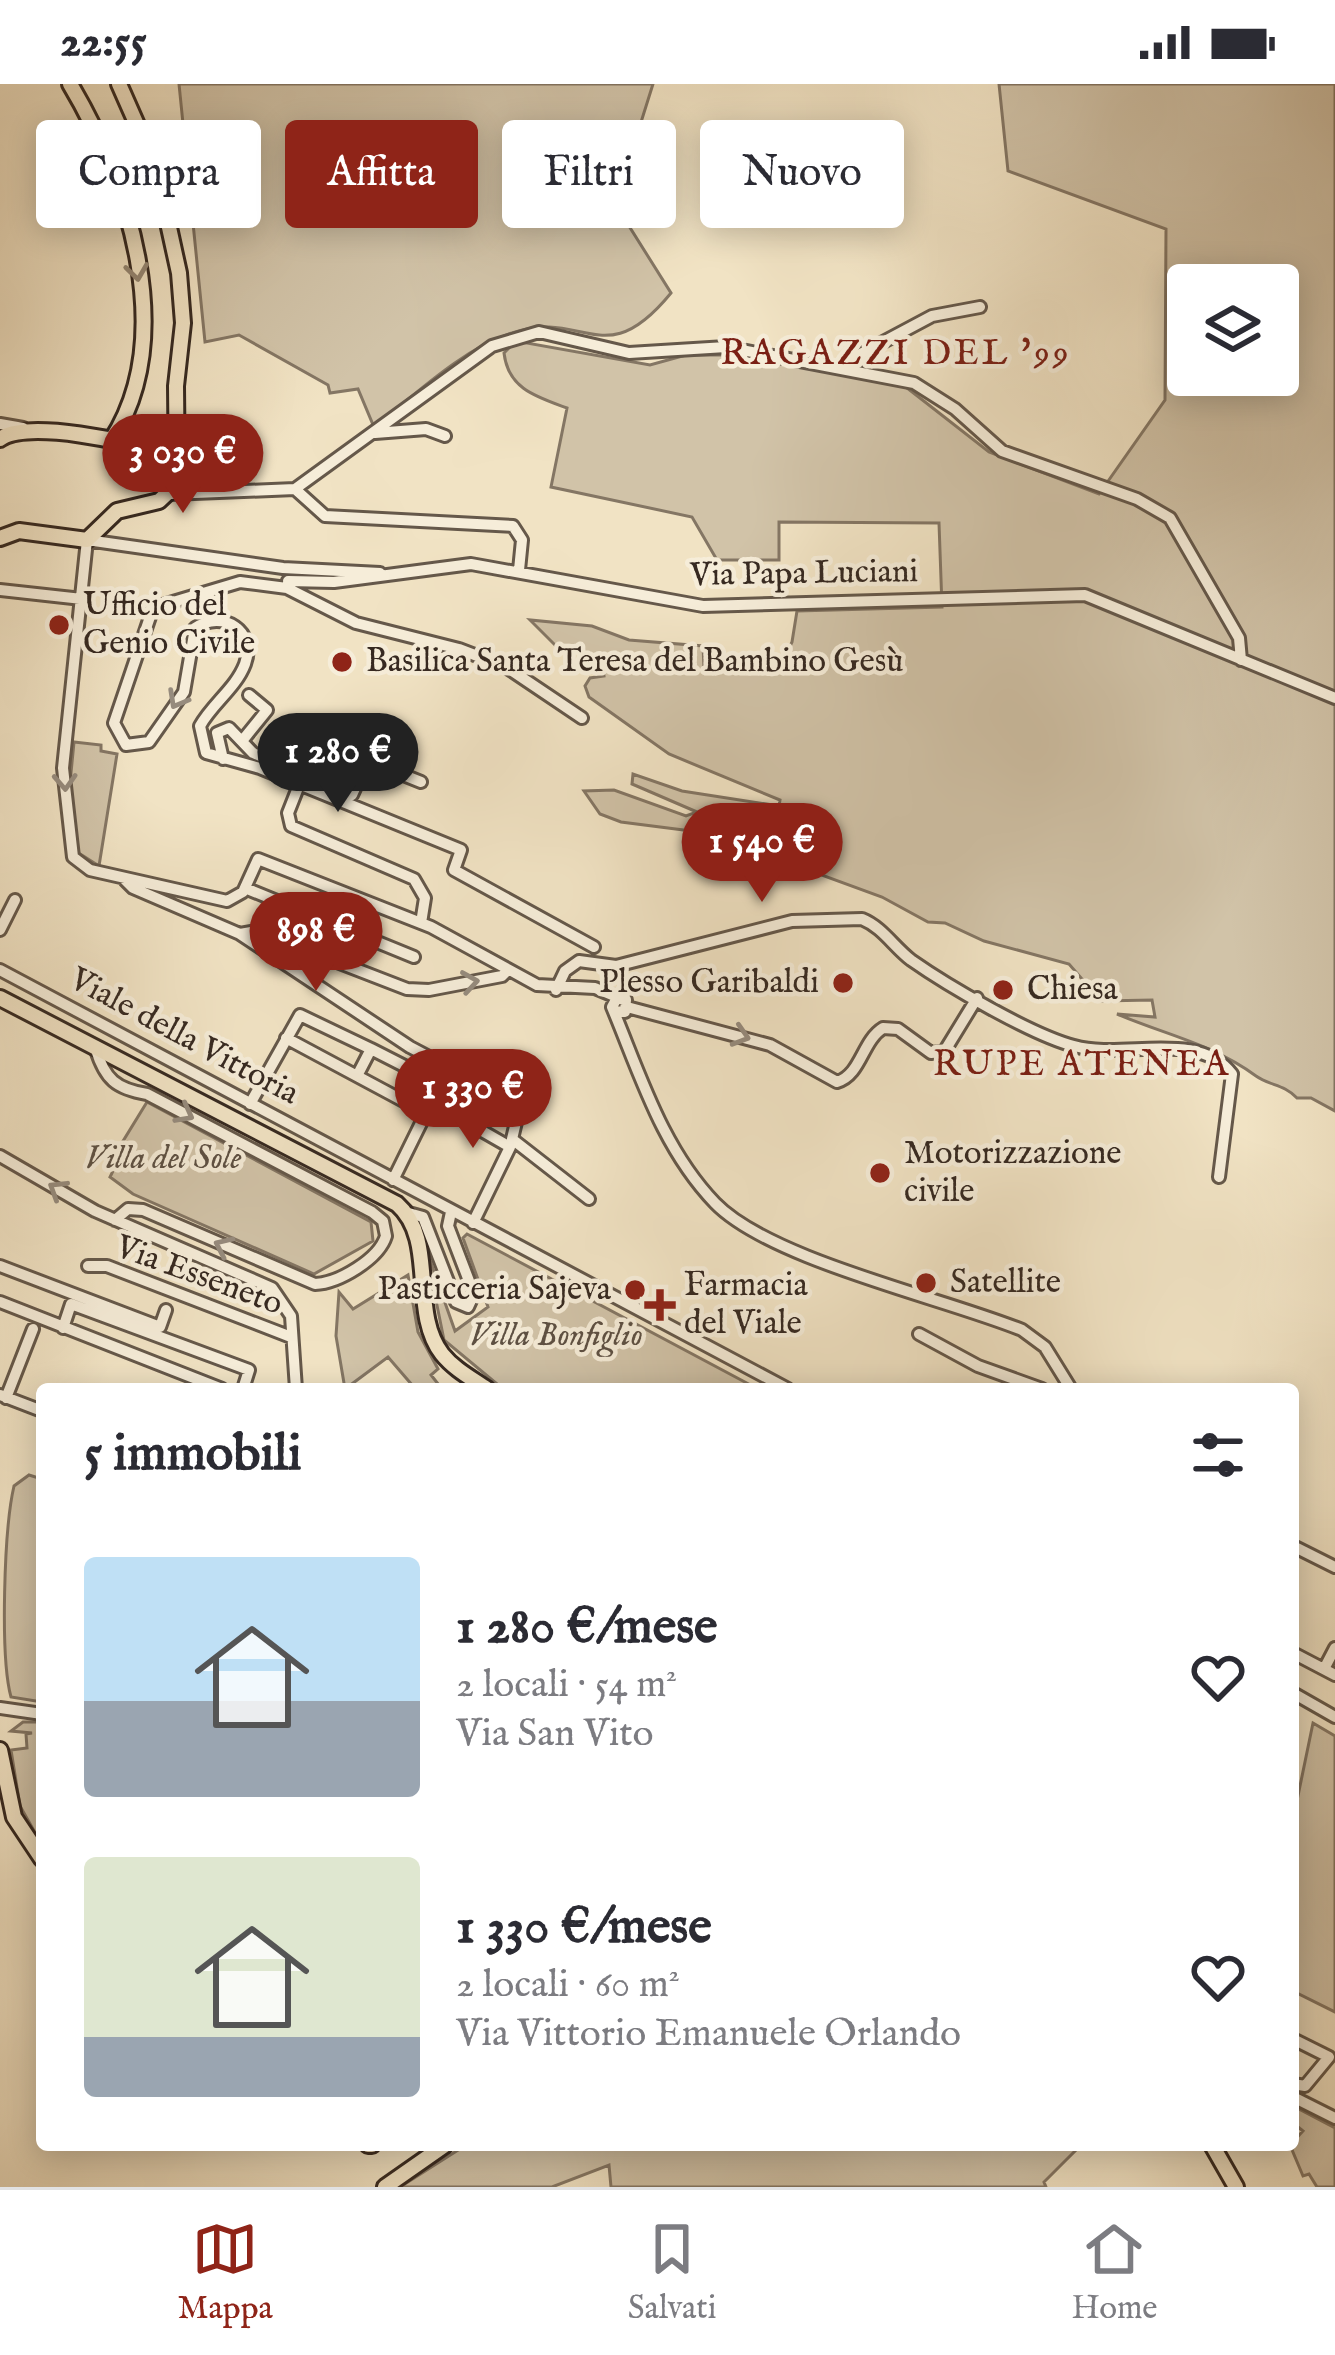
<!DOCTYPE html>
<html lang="it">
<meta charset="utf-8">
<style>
body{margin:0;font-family:"IM FELL English",serif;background:#f2f2f3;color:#2b2b33;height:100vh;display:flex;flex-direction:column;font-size:45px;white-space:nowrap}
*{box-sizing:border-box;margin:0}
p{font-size:39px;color:#7c7c81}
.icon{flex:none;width:66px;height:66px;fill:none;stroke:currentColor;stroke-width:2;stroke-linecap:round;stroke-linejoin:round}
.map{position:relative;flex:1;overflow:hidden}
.details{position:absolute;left:36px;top:1299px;width:1263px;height:768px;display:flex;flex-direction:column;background:#fff;border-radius:12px;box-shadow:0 6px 30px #0003}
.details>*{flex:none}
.hud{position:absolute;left:36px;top:36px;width:1263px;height:108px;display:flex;gap:24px}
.controls{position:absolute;left:1167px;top:180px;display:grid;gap:24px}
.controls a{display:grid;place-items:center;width:132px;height:132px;border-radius:12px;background:#fff;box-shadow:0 6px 30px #0003;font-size:60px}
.price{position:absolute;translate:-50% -102px;padding:0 27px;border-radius:42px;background:#8f2418;color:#fff;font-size:39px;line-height:78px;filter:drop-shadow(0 3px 6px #0008)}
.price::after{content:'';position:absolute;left:50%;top:72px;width:36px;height:27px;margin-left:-18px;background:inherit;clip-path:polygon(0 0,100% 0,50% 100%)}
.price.selected{background:#222;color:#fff}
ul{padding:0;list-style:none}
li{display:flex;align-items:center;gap:36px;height:300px;padding:0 48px}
li span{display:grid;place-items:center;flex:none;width:336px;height:240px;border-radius:12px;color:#555}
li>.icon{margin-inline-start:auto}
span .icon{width:144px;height:144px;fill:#fffc;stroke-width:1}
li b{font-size:51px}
h2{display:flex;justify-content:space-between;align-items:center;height:144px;padding:0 48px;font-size:51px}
.chip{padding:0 42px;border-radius:12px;background:#fff;box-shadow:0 6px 30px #0003;font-size:42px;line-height:108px}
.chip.selected{background:#8f2418;color:#fff}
.status{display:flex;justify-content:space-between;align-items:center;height:84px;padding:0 60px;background:#fff;direction:ltr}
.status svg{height:33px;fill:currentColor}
.tabs{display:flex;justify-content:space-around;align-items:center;height:168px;border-top:3px solid #e1e1e2;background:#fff;font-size:33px;color:#7c7c81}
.tabs a{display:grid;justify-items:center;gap:6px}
.tabs .selected{color:#8f2418}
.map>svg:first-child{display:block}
.green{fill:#d1c3a8;stroke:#847664;stroke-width:3;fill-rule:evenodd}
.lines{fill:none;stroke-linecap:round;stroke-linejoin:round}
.minor-casing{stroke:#65584a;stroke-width:16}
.major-casing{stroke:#362921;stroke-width:20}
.minor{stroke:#f6edd9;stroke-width:10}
.major{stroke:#f1e3c4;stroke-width:14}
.oneway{stroke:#948672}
.oneway2{stroke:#968b7d}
.poi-dot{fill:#8f2418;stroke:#f6edd9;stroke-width:4.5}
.labels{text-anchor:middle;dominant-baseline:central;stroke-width:9;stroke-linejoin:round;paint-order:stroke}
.street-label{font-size:33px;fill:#362921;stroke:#f6edd9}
.poi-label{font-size:33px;fill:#362921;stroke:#f6edd9;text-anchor:start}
.park-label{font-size:33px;font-style:italic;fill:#5d5043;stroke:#f6edd9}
.neighbourhood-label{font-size:36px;letter-spacing:3px;fill:#7a1f14;stroke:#f6edd9}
</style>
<div class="status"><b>22:55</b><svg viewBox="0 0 49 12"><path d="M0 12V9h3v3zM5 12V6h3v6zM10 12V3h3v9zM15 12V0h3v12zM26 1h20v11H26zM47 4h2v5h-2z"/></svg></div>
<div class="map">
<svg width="1335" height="2103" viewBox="0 0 1335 2103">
<rect width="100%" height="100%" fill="#f1e3c4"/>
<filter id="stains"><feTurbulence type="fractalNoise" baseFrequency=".00167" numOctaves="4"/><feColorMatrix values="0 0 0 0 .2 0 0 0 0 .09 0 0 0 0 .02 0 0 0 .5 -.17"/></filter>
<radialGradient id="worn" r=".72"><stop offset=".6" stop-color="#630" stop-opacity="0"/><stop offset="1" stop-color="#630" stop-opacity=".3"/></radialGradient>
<path class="green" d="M179,0h474l-22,70 -2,72 42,67c-67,82 -87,15 -159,40 -50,16 -97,62 -138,94l-16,-38 -28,4 -2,-8 -89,-50 -34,7z
M999,0h336v1027l-24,-13h-14c-13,-14 -27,-12 -41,-22 -43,-32 -90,-41 -139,-62l38,3 -3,-17 -51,1 -32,-37 -85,-23 -39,-18 -17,-1 -46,-25 -175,-64 -86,-11 -21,-8 -16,-23 30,-1 72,26 11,-4 -65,-28 1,-10 49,17 97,15 1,-6 -111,-46 -80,-57 -4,-11 5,-8 14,-2 -2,-17 -45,-12 -27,-27 62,6 37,14 74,6 1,22 73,5 15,-31 5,-31 145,-4 -3,-84 -160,-1v38h-62l-25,-43 -141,-30 16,-79c-30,-11 -59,-19 -63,-55l12,-12 134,24 36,-10h49l167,29 87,68 110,42 66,-94 1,-171 -158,-58zM1188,201h90v90h-90z
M74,658l27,3v6l16,3 -18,112 -22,-14 -7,-69z
M147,1018l224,120 2,19 -59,33 -181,-80 -23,-17 5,-10 -6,-3z
M467,1150l291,155h-255l-59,-49 -19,-94 30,85 33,-24 -25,-69z
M408,1191l10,57 20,37 -7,6 11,14 -29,-3 -25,-29 -43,32 -9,-53 3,-44 14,17z
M29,1391l13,4v223l-31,-5c-11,-40 -7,-168 3,-211z
M23,1638h19v123l-22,-39 -9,-56 16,-2 -1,-14 6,-1 -21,-2z
M1313,1639l22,13v276l-42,-21v-171z
M1295,2023l40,21v59h-18l-8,-13 -6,2 -13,-31 13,-14 -10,-8z
M466,2061h615l-37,37 2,5h-435l-2,-22 -57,22h-152z"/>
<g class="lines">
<g class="minor-casing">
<path id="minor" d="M848,284l7,-11 77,-41 48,-9
M0,340l23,4
M375,349l51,-4 19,7
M295,405l30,27 188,10 9,14 -3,30
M170,410l125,-5 197,-143 47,-14 90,21 97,-6 188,36 41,26 47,42 135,48 33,19 69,120 2,22
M380,489l-97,-5 -196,-28 -24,228 10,89 17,13 137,31 16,-9 15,-33 173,68 106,58 58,3 24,10
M288,497l46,1 137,-18 232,42 382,-11 250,103
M0,506l82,9
M582,634l-76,-51 -47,-18 -103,-26 -69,-35 -47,-6 -87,26 -39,115 12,22 23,-3 35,-50 11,-64c28,-19 62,3 50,36 -9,24 -33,40 -45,62l6,27 54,15 201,82 -7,20 140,77
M242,657l25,-31 -18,-15
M223,675l-6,-26 12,-5 24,25 99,42 10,-22
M285,684l10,-26 11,-6 115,46
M299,701l-11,28 3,13 123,53 11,19 -4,25
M125,796l8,8 107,46 170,113 110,58 -8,34 77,60
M245,804l169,69
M0,846l15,-30
M240,850l17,-3 150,58 22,1 73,-14 6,-6
M0,886l788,419
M556,906l9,-19 14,-10 37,5 176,-45 70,-2c20,8 32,28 49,41 37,26 121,75 163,86 49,14 124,-17 158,28l-13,103
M627,923l143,38 67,37c24,-7 25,-41 46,-54l15,1 33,24 13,-1 33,-54
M615,927l10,1 1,-12 -9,-2 -5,9c28,67 50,141 103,196 55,57 229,95 307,127l23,17 26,42
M286,954l140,75 -33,67
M371,965l55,28
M96,966c9,29 20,39 51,44l225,118 11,9 3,15c-7,23 -47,47 -71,48l-172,-74 -15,-1 -13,11
M421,1012l89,51 -37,76
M250,1020l50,-89 71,34 -14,27
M0,1072l95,55 177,77 19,28 5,73
M405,1128l18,5 33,85 12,5 6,-13 -26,-68 3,-14
M0,1182l160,61 6,-17
M88,1182h19l184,71
M0,1218l222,87
M63,1244l8,-24 178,66 -6,19
M919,1250l59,32 64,23
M0,1311l42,16
M6,1314l27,-69
M1293,1462l42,21
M1293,1569l42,22
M1324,1585l11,-21
M1293,1609l42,24
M0,1624l42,6
M1293,1955l36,18 -24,29 -12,-2
M1293,2013l42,21"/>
</g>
<g class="major-casing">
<path id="major" d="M70,0c58,97 109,252 41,357
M0,355c25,-20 133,3 165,15l12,18
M0,454l19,-7 68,9 30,-29 42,-10 18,-17 -1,-98 7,-63 -4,-50 -23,-105 -37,-84
M0,914l397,206c41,36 12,107 45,150 12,15 29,24 45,35
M0,1666l14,67 28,42
M368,2061h4
M1212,2061l24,42
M385,2103l60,-42"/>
</g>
<use href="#minor" class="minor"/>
<use href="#major" class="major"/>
</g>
<defs><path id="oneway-chevron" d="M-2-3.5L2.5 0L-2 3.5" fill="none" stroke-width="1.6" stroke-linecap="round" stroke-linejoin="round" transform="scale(3)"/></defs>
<use class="oneway" href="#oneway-chevron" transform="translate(137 188) rotate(82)"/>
<g class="oneway2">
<use href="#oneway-chevron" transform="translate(177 616) rotate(119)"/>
<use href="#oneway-chevron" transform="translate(65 698) rotate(87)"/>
<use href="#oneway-chevron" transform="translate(470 898) rotate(-9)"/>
<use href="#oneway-chevron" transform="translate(741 952) rotate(17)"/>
<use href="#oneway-chevron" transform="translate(185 1030) rotate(28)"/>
<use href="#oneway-chevron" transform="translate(57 1105) rotate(-148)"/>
<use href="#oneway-chevron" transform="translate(223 1162) rotate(-155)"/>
</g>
<g class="poi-dot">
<circle cx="59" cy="541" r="12"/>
<circle cx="342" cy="578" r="12"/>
<circle cx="843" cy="899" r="12"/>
<circle cx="1003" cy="906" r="12"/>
<circle cx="880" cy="1089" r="12"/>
<circle cx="926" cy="1199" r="12"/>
<circle cx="635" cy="1206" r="12"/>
<path d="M654 1203h12v12h12v12h-12v12h-12v-12h-12v-12h12z"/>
</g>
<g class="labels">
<g class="street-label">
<text transform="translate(804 490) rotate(-1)">Via Papa Luciani</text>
<text transform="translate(184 953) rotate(28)">Viale della Vittoria</text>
<text transform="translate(199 1192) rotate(20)">Via Esseneto</text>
</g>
<g class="poi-label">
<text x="83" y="522">Ufficio del<tspan x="83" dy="38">Genio Civile</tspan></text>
<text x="366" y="578">Basilica Santa Teresa del Bambino Gesù</text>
<text x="819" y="899" text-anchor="end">Plesso Garibaldi</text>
<text x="1027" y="906">Chiesa</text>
<text x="904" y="1070">Motorizzazione<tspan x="904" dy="38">civile</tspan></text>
<text x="950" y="1199">Satellite</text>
<text x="684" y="1202">Farmacia<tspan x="684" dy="38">del Viale</tspan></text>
<text x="611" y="1206" text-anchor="end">Pasticceria Sajeva</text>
</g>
<g class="park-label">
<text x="163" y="1075">Villa del Sole</text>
<text x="556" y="1252">Villa Bonfiglio</text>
</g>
<g class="neighbourhood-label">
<text x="896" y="270">RAGAZZI DEL '99</text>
<text x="1082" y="981">RUPE ATENEA</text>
</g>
</g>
<rect width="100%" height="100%" filter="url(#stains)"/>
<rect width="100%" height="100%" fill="url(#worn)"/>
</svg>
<div class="controls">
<a><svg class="icon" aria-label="layers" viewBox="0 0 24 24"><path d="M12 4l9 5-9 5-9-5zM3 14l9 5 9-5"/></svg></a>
</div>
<b class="price" style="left:183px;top:432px">3 030 €</b>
<b class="price selected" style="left:338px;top:731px">1 280 €</b>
<b class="price" style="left:762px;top:821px">1 540 €</b>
<b class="price" style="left:316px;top:910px">898 €</b>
<b class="price" style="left:473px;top:1067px">1 330 €</b>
<div class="hud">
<a class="chip">Compra</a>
<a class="chip selected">Affitta</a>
<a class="chip">Filtri</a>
<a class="chip">Nuovo</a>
</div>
<section class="details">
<h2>5 immobili<svg class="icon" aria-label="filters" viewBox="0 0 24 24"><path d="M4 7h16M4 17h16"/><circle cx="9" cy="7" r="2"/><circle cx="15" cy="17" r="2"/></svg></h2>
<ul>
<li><span style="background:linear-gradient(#bfe0f5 60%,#9aa5b1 0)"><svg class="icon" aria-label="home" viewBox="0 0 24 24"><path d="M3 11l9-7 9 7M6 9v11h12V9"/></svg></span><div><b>1 280 €/mese</b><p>2 locali · 54 m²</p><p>Via San Vito</p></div><svg class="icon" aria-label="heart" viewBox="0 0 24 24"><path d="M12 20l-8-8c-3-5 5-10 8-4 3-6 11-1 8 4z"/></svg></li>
<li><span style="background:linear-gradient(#dfe7d0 75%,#9aa5b1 0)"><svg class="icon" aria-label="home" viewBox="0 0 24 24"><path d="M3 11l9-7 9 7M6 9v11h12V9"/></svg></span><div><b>1 330 €/mese</b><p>2 locali · 60 m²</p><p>Via Vittorio Emanuele Orlando</p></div><svg class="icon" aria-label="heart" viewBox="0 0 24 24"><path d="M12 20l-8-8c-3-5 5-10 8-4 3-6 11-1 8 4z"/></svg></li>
</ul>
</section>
</div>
<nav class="tabs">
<a class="selected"><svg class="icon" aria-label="map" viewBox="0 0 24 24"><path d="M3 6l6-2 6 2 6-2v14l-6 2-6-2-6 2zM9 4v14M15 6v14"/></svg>Mappa</a>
<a><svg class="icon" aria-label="saved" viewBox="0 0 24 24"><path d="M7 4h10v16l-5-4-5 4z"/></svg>Salvati</a>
<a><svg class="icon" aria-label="home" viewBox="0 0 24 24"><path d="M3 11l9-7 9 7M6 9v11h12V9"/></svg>Home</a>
</nav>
